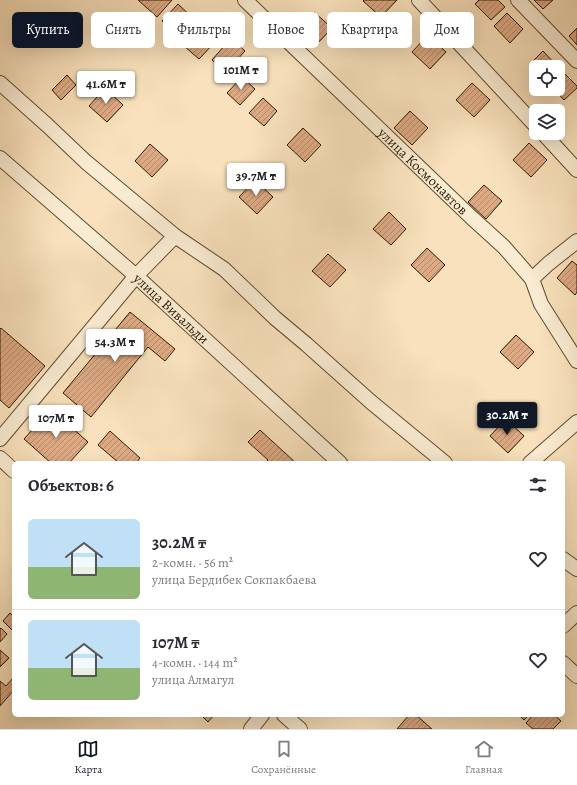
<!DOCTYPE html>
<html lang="ru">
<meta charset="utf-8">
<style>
body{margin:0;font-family:Alegreya,serif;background:#f2f2f3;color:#2b2b33;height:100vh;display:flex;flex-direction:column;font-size:15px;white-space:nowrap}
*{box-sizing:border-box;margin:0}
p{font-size:13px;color:#7c7c81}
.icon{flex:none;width:22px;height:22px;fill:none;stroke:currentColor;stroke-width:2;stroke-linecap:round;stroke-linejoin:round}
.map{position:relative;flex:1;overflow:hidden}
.sheet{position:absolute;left:12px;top:461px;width:553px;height:256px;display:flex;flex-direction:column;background:#fff;border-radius:6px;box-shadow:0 4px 16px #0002}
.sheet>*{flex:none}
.guide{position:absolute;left:12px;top:12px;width:553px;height:36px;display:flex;gap:8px}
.buttons{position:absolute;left:529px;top:60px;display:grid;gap:8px}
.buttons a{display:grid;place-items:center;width:36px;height:36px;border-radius:6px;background:#fff;box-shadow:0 4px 16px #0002;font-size:20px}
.price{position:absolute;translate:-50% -34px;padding:0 9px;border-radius:4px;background:#fff;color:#222;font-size:13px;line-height:26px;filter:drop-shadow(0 1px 2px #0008)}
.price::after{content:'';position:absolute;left:50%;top:24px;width:12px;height:9px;margin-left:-6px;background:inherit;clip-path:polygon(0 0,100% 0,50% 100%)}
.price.active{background:#111827;color:#fff}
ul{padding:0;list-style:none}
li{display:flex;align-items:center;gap:12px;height:100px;padding:0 16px}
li+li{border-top:1px solid #e1e1e2}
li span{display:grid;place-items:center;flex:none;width:112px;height:80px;border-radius:6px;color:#555}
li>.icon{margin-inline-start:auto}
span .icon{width:48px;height:48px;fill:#fffc;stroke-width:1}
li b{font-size:17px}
h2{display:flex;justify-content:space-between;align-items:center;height:48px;padding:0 16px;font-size:17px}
.chip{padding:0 14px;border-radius:6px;background:#fff;box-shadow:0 4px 16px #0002;font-size:14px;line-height:36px}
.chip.active{background:#111827;color:#fff}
.tab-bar{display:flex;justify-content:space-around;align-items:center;height:56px;border-top:1px solid #e1e1e2;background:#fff;font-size:11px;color:#7c7c81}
.tab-bar a{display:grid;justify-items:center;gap:2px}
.tab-bar .active{color:#111827}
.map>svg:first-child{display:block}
.building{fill:url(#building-hatch);stroke:#2f1a01}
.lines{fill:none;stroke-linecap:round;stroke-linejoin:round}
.minor-casing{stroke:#614c30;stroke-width:16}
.minor{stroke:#faecd3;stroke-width:14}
.labels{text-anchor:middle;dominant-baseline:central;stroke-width:4;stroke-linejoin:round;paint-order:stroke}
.street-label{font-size:14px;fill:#2f1a01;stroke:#faecd3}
</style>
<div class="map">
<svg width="577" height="729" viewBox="0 0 577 729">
<defs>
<pattern id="building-hatch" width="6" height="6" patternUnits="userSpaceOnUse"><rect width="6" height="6" fill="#ddaa84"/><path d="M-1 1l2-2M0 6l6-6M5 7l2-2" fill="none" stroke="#b48a6a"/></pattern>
</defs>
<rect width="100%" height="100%" fill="#f8e1bc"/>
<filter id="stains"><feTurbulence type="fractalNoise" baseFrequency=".005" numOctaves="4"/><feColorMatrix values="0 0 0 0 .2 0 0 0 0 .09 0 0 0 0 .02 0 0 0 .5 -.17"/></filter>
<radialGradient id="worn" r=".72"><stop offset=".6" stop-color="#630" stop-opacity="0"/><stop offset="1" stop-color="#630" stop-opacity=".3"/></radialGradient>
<path class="building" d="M138,0h34l-15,17z
M364,0h33l-16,17 -18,-16z
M479,0h19l7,7 -14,13 -16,-16z
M534,0h19l-10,9z
M178,4l18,17 -16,17 -18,-17z
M314,12l18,16 -16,17 -18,-16z
M507,13l16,16 -13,14 -16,-17z
M577,28v17l-8,-9z
M200,29l14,14 -15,16 -15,-13z
M428,35l18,17 -16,17 -18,-17z
M231,38l14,13 -19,21 -14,-12z
M543,51l13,14 -2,2h-18v3l-6,-6z
M565,74l12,12v2l-13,12 -10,-11h4v-9z
M67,75l9,10 -15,15 -9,-10z
M242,77l13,12 -15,16 -13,-12z
M472,83l18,17 -16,17 -18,-17z
M105,88l18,17 -16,17 -18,-16z
M263,98l14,13 -13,15 -15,-13z
M410,111l18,17 -16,17 -18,-17z
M303,128l18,17 -16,17 -18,-17z
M529,143l18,17 -16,17 -18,-17z
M150,144l18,16 -16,17 -17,-16z
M255,180l18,17 -16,17 -18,-17z
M484,185l18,16 -16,18 -18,-17z
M389,212l17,17 -15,16 -18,-16z
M427,248l18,17 -16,17 -18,-17z
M328,254l18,16 -16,17 -18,-16z
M572,261l5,4v27l-2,3 -18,-17z
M130,312l45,37 -10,12 -17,-14 -57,70 -28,-24z
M1,328l44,38 -36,42 -9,-8v-71z
M516,335l18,17 -16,17 -18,-17z
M51,409l37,33 -19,21h-18l-27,-24z
M506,419l18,17 -16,17 -18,-17z
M260,430l36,33h-31l3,-3 -20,-18z
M110,431l30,27 -4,5h-17l-21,-18z
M10,613l4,4v15l-11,-11z
M1,628l6,6 -7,8v-13z
M0,650l9,8 -9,9z
M14,677v13l-14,16v-25l6,5z
M201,715h13l-6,7z
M409,715h7l16,14h-35z
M519,715h10l-5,5z
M533,715h21l7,6 -8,8h-20l-7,-6z"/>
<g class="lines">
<g class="minor-casing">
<g id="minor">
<path id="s1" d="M245,0l226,217 33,30 28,32 9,25 36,57"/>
<path d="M419,0l117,126"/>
<path d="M518,0l59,61"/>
<path d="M0,83l47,42 39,37 89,74 49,33 51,49 31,26 65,58 74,61"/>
<path d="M543,133l34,37"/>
<path id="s2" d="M0,158l136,118 204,187"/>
<path d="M532,279l16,-15 29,-23"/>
<path d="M0,439l136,-163 39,-40"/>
<path d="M0,458l14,13"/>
<path d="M530,463l47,-41"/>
<path d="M563,559l14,10"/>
<path d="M563,626l14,-13"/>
<path d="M563,663l14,13"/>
<path d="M284,715l16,14"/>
<path d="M251,729l11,-14"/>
</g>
</g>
<use href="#minor" class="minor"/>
</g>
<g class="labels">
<g class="street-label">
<text stroke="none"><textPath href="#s1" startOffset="247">улица Космонавтов</textPath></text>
<text stroke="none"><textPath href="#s2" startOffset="228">улица Вивальди</textPath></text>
</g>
</g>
<rect width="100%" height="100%" filter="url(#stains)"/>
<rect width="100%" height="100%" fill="url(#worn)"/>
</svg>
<div class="buttons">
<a><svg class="icon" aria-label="locate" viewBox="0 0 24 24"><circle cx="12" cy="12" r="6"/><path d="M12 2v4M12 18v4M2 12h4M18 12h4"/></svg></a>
<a><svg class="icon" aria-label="layers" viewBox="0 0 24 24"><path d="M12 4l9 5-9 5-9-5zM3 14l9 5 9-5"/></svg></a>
</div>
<b class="price" style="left:241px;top:91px">101M ₸</b>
<b class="price" style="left:106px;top:105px">41.6M ₸</b>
<b class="price" style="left:256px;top:197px">39.7M ₸</b>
<b class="price" style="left:115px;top:363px">54.3M ₸</b>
<b class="price active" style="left:507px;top:436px">30.2M ₸</b>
<b class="price" style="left:56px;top:439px">107M ₸</b>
<div class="guide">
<a class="chip active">Купить</a>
<a class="chip">Снять</a>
<a class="chip">Фильтры</a>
<a class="chip">Новое</a>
<a class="chip">Квартира</a>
<a class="chip">Дом</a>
</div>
<section class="sheet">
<h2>Объектов: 6<svg class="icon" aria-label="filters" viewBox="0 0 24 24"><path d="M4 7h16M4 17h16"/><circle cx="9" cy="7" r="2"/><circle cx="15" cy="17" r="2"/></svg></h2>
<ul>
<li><span style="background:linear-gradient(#bfe0f5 60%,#8fb573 0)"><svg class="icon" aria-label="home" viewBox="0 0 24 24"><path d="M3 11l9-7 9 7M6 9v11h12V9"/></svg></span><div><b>30.2M ₸</b><p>2-комн. · 56 m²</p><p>улица Бердибек Сокпакбаева</p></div><svg class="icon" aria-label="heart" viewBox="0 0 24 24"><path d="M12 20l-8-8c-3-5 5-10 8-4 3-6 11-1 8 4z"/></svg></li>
<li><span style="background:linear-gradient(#bfe0f5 60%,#8fb573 0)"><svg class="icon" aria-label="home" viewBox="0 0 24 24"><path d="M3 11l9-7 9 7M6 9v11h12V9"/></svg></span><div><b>107M ₸</b><p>4-комн. · 144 m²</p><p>улица Алмагул</p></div><svg class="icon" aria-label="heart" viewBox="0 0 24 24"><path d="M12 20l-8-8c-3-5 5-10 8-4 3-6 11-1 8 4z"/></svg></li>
</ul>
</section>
</div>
<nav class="tab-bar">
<a class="active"><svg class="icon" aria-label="map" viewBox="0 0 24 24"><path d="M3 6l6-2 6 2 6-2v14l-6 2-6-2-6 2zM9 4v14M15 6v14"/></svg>Карта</a>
<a><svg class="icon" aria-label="saved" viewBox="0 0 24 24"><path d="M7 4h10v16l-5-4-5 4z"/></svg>Сохранённые</a>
<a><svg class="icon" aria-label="home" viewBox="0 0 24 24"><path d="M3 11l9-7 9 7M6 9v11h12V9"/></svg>Главная</a>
</nav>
